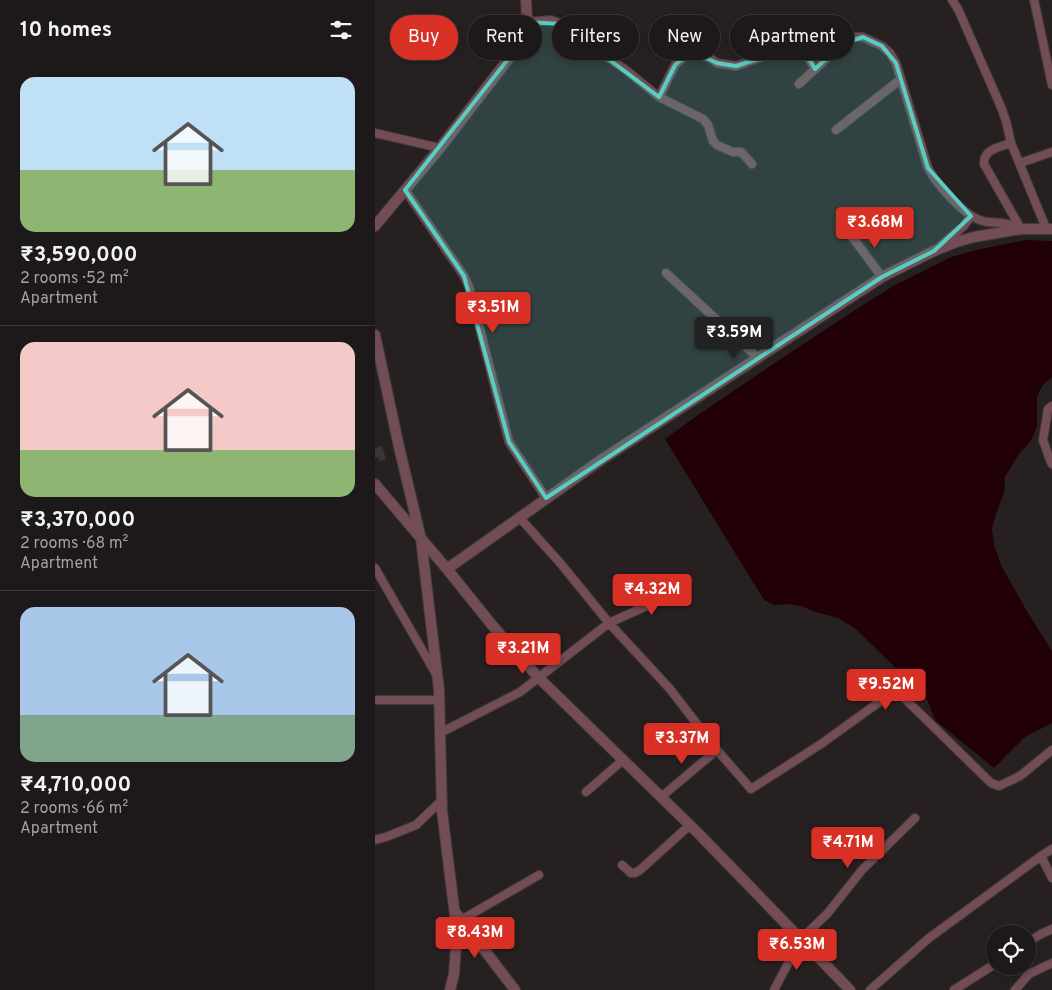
<!DOCTYPE html>
<meta charset="utf-8">
<style>
body{margin:0;font-family:Overpass,sans-serif;background:#2a2526;color:#f1f3f6;height:100vh;display:flex;flex-direction:column;font-size:19px;white-space:nowrap}
*{box-sizing:border-box;margin:0}
p{font-size:16px;color:#a0a0a2}
.icon{flex:none;width:28px;height:28px;fill:none;stroke:currentColor;stroke-width:2;stroke-linecap:round;stroke-linejoin:round}
.map{position:relative;flex:1;overflow:hidden}
.details{display:flex;flex-direction:column;background:#1d1819;width:375px}
.details>*{flex:none}
.hud{position:absolute;left:15px;top:15px;width:475px;height:45px;display:flex;gap:10px}
.tools{position:absolute;left:611px;top:925px;display:grid;gap:10px}
.tools a{display:grid;place-items:center;width:50px;height:50px;border-radius:50%;background:#1d1819;box-shadow:0 2px 8px #0003,0 0 0 1px #3b3738;font-size:25px}
.price{position:absolute;translate:-50% -42px;padding:0 11px;border-radius:5px;background:#d93025;color:#fff;font-size:16px;line-height:32px;filter:drop-shadow(0 1px 2px #0008)}
.price::after{content:'';position:absolute;left:50%;top:30px;width:15px;height:11px;margin-left:-8px;background:inherit;clip-path:polygon(0 0,100% 0,50% 100%)}
.price.current{background:#222;color:#fff}
ul{padding:0;list-style:none}
li{display:grid;align-content:center;gap:10px;height:265px;padding:0 20px}
li+li{border-top:1px solid #3b3738}
li span{display:grid;place-items:center;height:155px;border-radius:15px;color:#555}
li>.icon{margin-inline-start:auto}
span .icon{width:90px;height:90px;fill:#fffc;stroke-width:1}
li b{font-size:21px}
h2{display:flex;justify-content:space-between;align-items:center;height:60px;padding:0 20px;font-size:21px}
.chip{padding:0 18px;border-radius:22px;background:#1d1819;box-shadow:0 2px 8px #0003,0 0 0 1px #3b3738;font-size:18px;line-height:45px}
.chip.current{background:#d93025;color:#fff}
main{display:flex;flex:1;min-height:0}
.map>svg:first-child{display:block}
.water{fill:#210008}
.building{fill:#3c3536}
.lines{fill:none;stroke-linecap:round;stroke-linejoin:round}
.minor-casing{stroke:#423b3c;stroke-width:10}
.tertiary-casing{stroke:#423b3c;stroke-width:12}
.minor{stroke:#724d55;stroke-width:8}
.tertiary{stroke:#724d55;stroke-width:10}
.marked{fill:#57cec1;fill-opacity:0.2;stroke:#57cec1;stroke-width:4;stroke-linejoin:round}
</style>
<main>
<section class="details">
<h2>10 homes<svg class="icon" aria-label="filters" viewBox="0 0 24 24"><path d="M4 7h16M4 17h16"/><circle cx="9" cy="7" r="2"/><circle cx="15" cy="17" r="2"/></svg></h2>
<ul>
<li><span style="background:linear-gradient(#bfe0f5 60%,#8fb573 0)"><svg class="icon" aria-label="home" viewBox="0 0 24 24"><path d="M3 11l9-7 9 7M6 9v11h12V9"/></svg></span><div><b>₹3,590,000</b><p>2 rooms · 52 m²</p><p>Apartment</p></div></li>
<li><span style="background:linear-gradient(#f6c9c9 70%,#8fb573 0)"><svg class="icon" aria-label="home" viewBox="0 0 24 24"><path d="M3 11l9-7 9 7M6 9v11h12V9"/></svg></span><div><b>₹3,370,000</b><p>2 rooms · 68 m²</p><p>Apartment</p></div></li>
<li><span style="background:linear-gradient(#a9c7e8 70%,#7fa58c 0)"><svg class="icon" aria-label="home" viewBox="0 0 24 24"><path d="M3 11l9-7 9 7M6 9v11h12V9"/></svg></span><div><b>₹4,710,000</b><p>2 rooms · 66 m²</p><p>Apartment</p></div></li>
</ul>
</section>
<div class="map">
<svg width="677" height="990" viewBox="0 0 677 990">
<rect width="100%" height="100%" fill="#272021"/>
<path class="water" d="M651,240l26,1v136l-10,9 -5,11v28l-5,14 -13,15 -14,23 -1,16 -7,18 -5,17 2,17 8,22 26,46 24,38v72l-27,14 -31,31 -59,-48 -8,-21 -71,-70 -18,-11 -22,-6 -15,-6 -14,-2 -12,1 -11,-5 -99,-161 33,-24 81,-55 76,-50 40,-25 56,-28 25,-7z"/>
<path class="building" d="M7,446l4,13 -6,2 -2,-4 -3,1v-10z"/>
<g class="lines">
<g class="minor-casing">
<path id="minor" d="M577,0l6,9 43,98 5,14 5,22 35,85
M659,0l18,85
M151,22l25,-2 11,4 13,11 51,35 33,27 44,22 5,6 5,16 4,4 16,7h8l11,12
M424,84l43,-40 11,-7h10l19,9 8,7 6,10 32,105c9,17 36,48 55,53 6,2 13,1 19,2 7,1 12,3 19,6
M284,97l16,-32 16,-14 19,7 7,5 19,3 48,-17 17,-4 14,24
M461,130l65,-51
M0,133l65,15
M636,143c-11,4 -28,6 -27,21l37,65
M645,163l32,-11
M30,190l59,86 5,11 40,155 37,56
M475,234l32,43
M565,246l24,-20 7,-10
M291,273l92,85
M677,406l-4,3 -5,31 7,20 2,4
M144,517l42,47 48,59 61,66 47,61 34,39 70,-45 75,-54 95,93 8,3 21,-10 32,-26
M0,568l61,106
M0,700h65
M65,733l80,-41 89,-69 77,-35
M211,792l37,-32
M286,797l56,-47
M0,840l11,-3 30,-12 26,-25
M666,856l11,22
M247,865l9,8h4l5,-3 50,-45
M86,920l78,-45
M652,943l14,-9 11,-5
M399,990l27,-51 26,-25 35,-44 53,-52
M495,990l59,-52 112,-82 11,-7
M579,990l41,-26
M640,990l14,-16 23,-11"/>
</g>
<g class="tertiary-casing">
<path id="tertiary" d="M0,226l65,-78 76,-99 8,-19 3,-12 -1,-18
M0,335l24,112 22,92 18,151 3,121 15,121 -3,42 -4,16
M0,484l72,85 45,56 46,52 160,156 152,157
M72,569l154,-109 281,-183 52,-26 22,-9 18,-5 47,-8h31
M81,913l59,77"/>
</g>
<use href="#minor" class="minor"/>
<use href="#tertiary" class="tertiary"/>
</g>
<path class="marked" d="M151,22l36,2 97,73 16,-32 16,-14 26,12 19,3 65,-21 14,24 27,-25 21,-7 19,9 14,17 32,105 43,48 -37,35 -52,26 -336,221 -37,-56 -45,-166 -59,-86 111,-141z"/>
</svg>
<div class="tools">
<a><svg class="icon" aria-label="locate" viewBox="0 0 24 24"><circle cx="12" cy="12" r="6"/><path d="M12 2v4M12 18v4M2 12h4M18 12h4"/></svg></a>
</div>
<b class="price" style="left:500px;top:249px">₹3.68M</b>
<b class="price" style="left:118px;top:334px">₹3.51M</b>
<b class="price current" style="left:359px;top:359px">₹3.59M</b>
<b class="price" style="left:277px;top:616px">₹4.32M</b>
<b class="price" style="left:148px;top:675px">₹3.21M</b>
<b class="price" style="left:511px;top:711px">₹9.52M</b>
<b class="price" style="left:307px;top:765px">₹3.37M</b>
<b class="price" style="left:473px;top:869px">₹4.71M</b>
<b class="price" style="left:100px;top:959px">₹8.43M</b>
<b class="price" style="left:422px;top:971px">₹6.53M</b>
<div class="hud">
<a class="chip current">Buy</a>
<a class="chip">Rent</a>
<a class="chip">Filters</a>
<a class="chip">New</a>
<a class="chip">Apartment</a>
</div>
</div>
</main>
